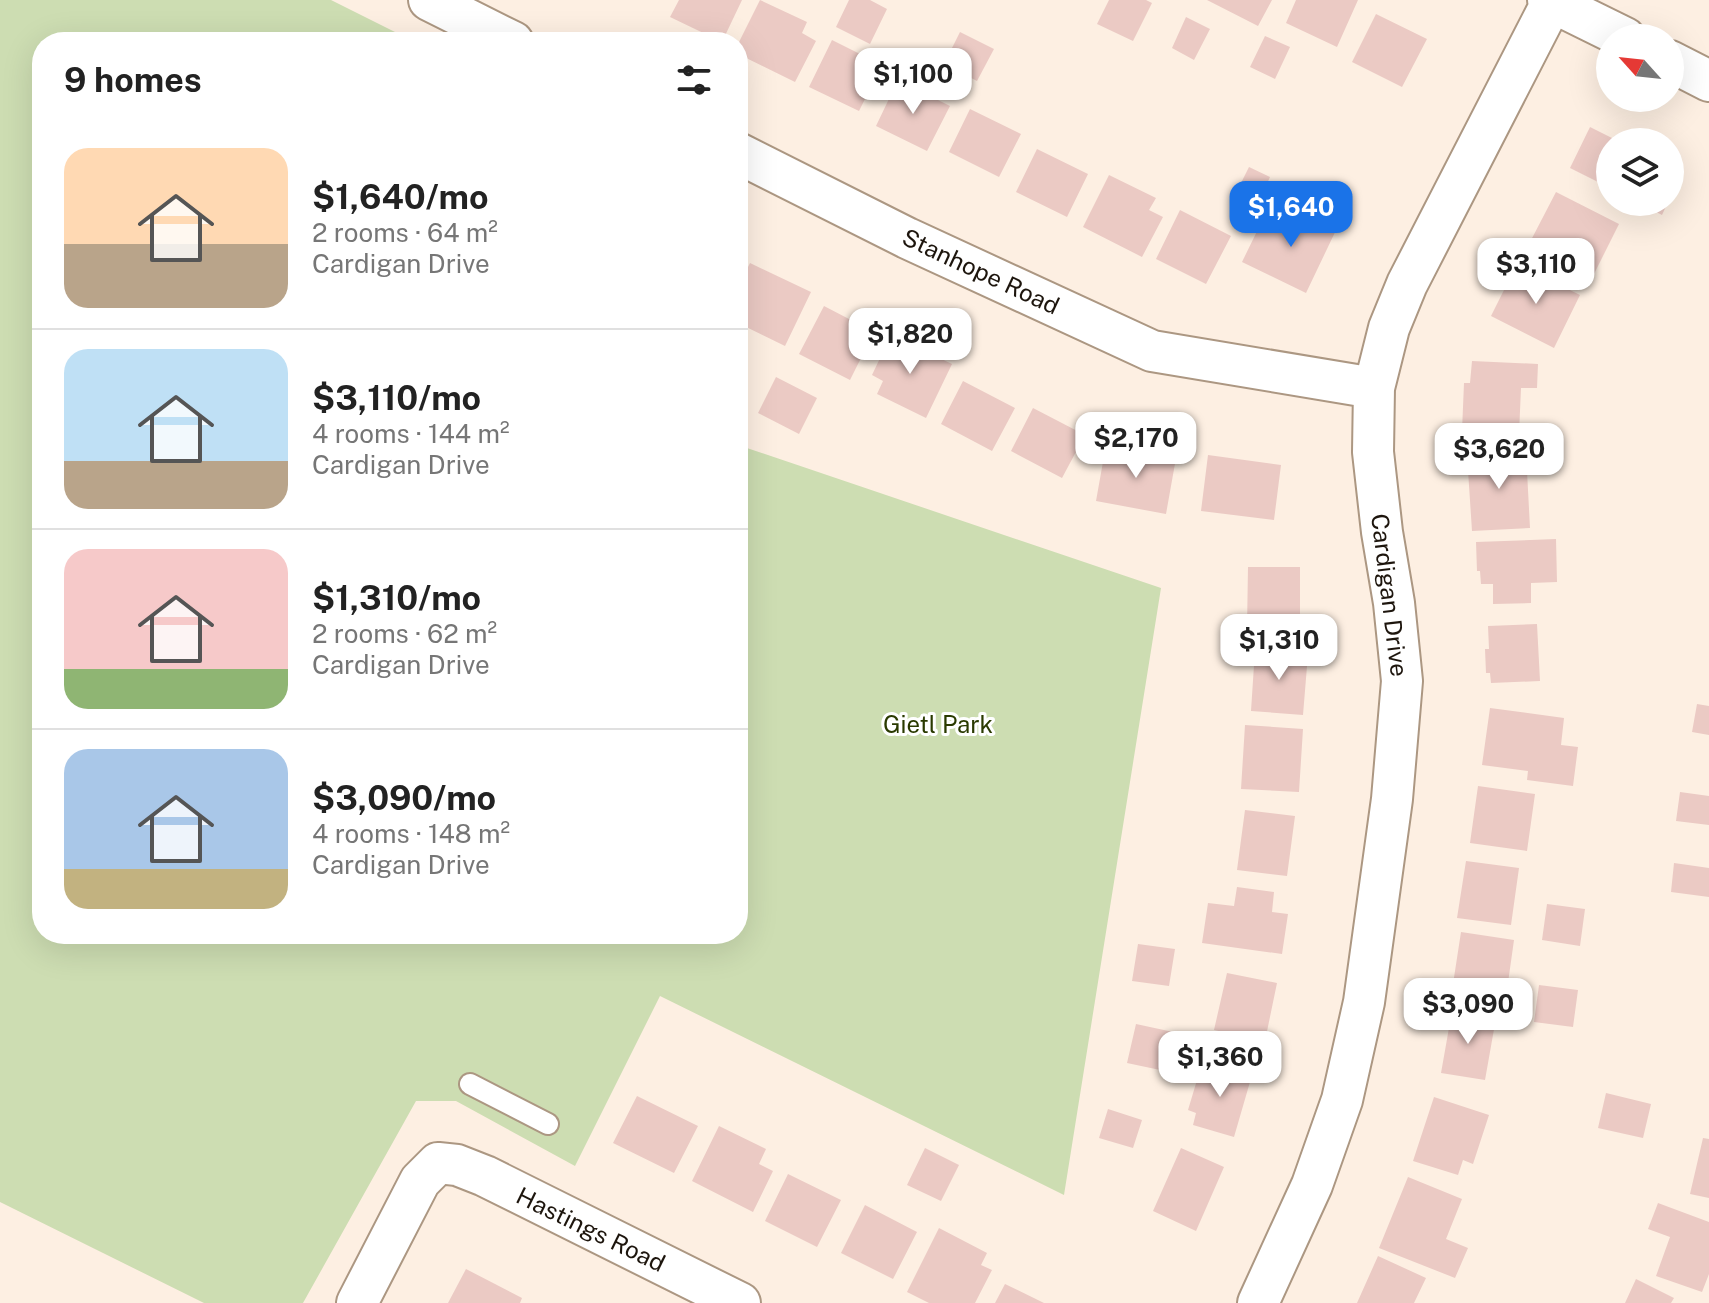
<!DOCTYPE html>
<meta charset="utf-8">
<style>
body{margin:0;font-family:"Public Sans",sans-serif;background:#f2f2f2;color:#222;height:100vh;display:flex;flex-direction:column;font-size:30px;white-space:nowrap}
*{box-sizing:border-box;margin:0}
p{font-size:26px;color:#767676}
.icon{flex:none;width:44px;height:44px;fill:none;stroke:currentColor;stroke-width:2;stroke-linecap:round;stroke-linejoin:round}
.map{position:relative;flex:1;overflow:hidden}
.panel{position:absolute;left:32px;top:32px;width:716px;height:912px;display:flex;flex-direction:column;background:#fff;border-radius:32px;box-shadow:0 8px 32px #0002}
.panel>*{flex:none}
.needle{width:52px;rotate:297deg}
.controls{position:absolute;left:1596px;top:24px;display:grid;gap:16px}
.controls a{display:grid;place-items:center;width:88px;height:88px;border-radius:50%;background:#fff;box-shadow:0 8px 32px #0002;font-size:40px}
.price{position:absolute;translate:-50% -68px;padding:0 18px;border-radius:16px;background:#fff;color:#222;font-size:26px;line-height:52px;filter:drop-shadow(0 2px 4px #0008)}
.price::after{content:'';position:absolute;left:50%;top:48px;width:24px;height:18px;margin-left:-12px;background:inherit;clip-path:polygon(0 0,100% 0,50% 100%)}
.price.on{background:#1a73e8;color:#fff}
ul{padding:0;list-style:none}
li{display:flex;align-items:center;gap:24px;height:200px;padding:0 32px}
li+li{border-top:2px solid #e0e0e0}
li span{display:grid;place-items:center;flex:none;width:224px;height:160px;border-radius:24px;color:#555}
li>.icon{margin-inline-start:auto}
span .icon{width:96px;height:96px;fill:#fffc;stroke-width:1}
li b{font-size:34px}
h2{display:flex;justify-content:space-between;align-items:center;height:96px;padding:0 32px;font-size:34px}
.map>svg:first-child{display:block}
.green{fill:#cdddb2}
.building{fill:#ebcac4}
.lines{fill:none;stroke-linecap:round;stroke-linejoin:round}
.lane-casing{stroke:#ac9782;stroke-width:24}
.street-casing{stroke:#ac9782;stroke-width:44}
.lane{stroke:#fff;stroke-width:20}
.street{stroke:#fff;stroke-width:40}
.labels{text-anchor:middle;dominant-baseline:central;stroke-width:6;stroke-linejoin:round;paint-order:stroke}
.street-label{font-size:24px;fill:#1d150d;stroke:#fff}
.park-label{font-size:24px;fill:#2a3a00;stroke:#fff}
</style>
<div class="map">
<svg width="1709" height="1303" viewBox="0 0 1709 1303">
<rect width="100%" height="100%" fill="#fdefe2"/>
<path class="green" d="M0,0h331l84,42h-373v892h696v-489l423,143 -97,607 -404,-199 -85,170 -119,-65h-40l-113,202h-99l-204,-101z"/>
<path class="building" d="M679,0h63l-20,42 -52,-25z
M760,0l47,22 -5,11 14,8 -21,41 -57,-28v-10z
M849,0h21l17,9 -17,35 -34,-17z
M1109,0h37l6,3 -19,38 -36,-17z
M1207,0h65l-14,26z
M1296,0h62l-21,47 -51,-24z
M1376,14l51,25 -25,48 -50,-25z
M1186,17l24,12 -16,31 -22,-12z
M960,32l34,17 -17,32 -33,-17z
M1265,36l25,11 -15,32 -25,-12z
M832,40l50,25 -23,46 -50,-24z
M898,80l52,26 -23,45 -51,-25z
M970,109l51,25 -22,43 -50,-25z
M1590,127l30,15h-10v46l-40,-20z
M1037,149l51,25 -21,43 -51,-25z
M1249,167l21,10 -10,22 -22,-10z
M1670,167l13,7 -13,25z
M1109,175l47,23 -7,12 14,7 -21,40 -59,-30z
M1556,192l63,32 -26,52 -64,-32z
M1637,202h31l-6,13z
M1297,207l41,19 -32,67 -64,-31 22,-45 23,11z
M1180,210l51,26 -25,48 -50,-25z
M750,263l61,29 -26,54 -47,-23v-7l3,-7 -3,-2v-20z
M1517,264l63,31 -26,53 -63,-32z
M824,306l50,26 -24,48 -51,-26z
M891,335l61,29 -26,54 -49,-24 6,-13 -11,-6z
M1472,361l66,3 -1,24h-16l-2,46 -57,-3 2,-48h6z
M776,377l41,21 -18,36 -41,-21z
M963,381l52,27 -23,43 -51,-27z
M1033,408l52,27 -23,43 -51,-27z
M1106,445l70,13 -10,56 -70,-13z
M1526,452l4,76 -58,3 -5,-76z
M1208,455l73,10 -7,55 -73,-9z
M1556,539l1,43 -26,1v20l-38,1v-20h-12l-1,-13h-3l-1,-29z
M1248,567h52v62l-53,-1z
M1537,624l3,57 -49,2 -1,-10h-4l-1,-24h4l-1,-23z
M1255,650l53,4 -5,61 -52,-4z
M1697,704l12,2v29l-17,-3z
M1490,708l74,10 -3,27 17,2 -5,39 -46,-6 1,-9 -46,-6z
M1245,725l58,4 -4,63 -58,-3z
M1478,786l57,8 -8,57 -57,-8z
M1680,792l29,4v29l-33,-4z
M1245,810l50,6 -8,60 -50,-6z
M1466,861l53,7 -8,57 -54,-7z
M1674,863l35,5v29l-38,-5z
M1237,887l37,5 -2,20 16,2 -6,40 -80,-11 6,-40 26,3z
M1547,904l38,5 -5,37 -38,-6z
M1461,932l53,8 -9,64 -54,-7z
M1138,944l37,5 -6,37 -37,-5z
M1227,973l50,10 -12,58 -51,-11z
M1539,985l39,5 -5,37 -39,-5z
M1452,1011l44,7 -11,62 -44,-7z
M1136,1024l51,11 -8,39 -52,-11z
M1210,1062l42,13 -18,62 -41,-12 3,-12 -8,-3 12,-40 7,2z
M1606,1093l45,11 -8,34 -45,-10z
M637,1096l61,30 -24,47 -61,-30z
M1434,1097l55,18 -16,49 -10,-4 -5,15 -45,-14z
M1108,1109l34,11 -9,28 -34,-10z
M719,1126l47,23 -7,15 14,7 -20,41 -61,-31z
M1703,1138l6,1v59l-19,-4z
M925,1148l34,17 -18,36 -34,-16z
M1181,1148l43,19 -28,64 -43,-20z
M788,1174l53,26 -24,47 -52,-26z
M1408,1177l54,22 -16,40 22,9 -13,30 -76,-30z
M1658,1203l51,19v52l-7,18 -46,-16 14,-39 -22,-8z
M865,1205l52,27 -24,47 -52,-26z
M939,1228l48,25 -6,12 11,5 -17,33h-46l-22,-11z
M1378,1256l48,22 -12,25h-57z
M466,1269l56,29 -2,5h-72z
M1636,1279l38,19 -3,5h-46z
M1005,1284l39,19h-49z"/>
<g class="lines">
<g class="lane-casing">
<path id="lane" d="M470,1084l78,40"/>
</g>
<g class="street-casing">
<path id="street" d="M429,0l84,42
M1548,0l77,38
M1670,61l39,20
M738,153l169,85 245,113 222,37
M357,1303l63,-122 18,-18 19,2 28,11 255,127
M1258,1303l54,-118 30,-85 22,-98 28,-203 10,-118 -8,-78 -12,-71 -9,-80 1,-64 15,-60 18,-44 145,-282"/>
</g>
<use href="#lane" class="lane"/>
<use href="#street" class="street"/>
</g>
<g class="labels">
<g class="street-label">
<text transform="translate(981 271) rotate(25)">Stanhope Road</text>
<text transform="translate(1390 595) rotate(83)">Cardigan Drive</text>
<text transform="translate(591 1229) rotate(26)">Hastings Road</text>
</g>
<g class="park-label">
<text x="938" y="724">Gietl Park</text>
</g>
</g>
</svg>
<div class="controls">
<a><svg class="needle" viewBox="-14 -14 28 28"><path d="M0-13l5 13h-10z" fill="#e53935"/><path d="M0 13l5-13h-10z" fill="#767676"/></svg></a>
<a><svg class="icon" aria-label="layers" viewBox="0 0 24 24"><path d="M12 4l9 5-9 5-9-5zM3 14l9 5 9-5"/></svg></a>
</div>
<b class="price" style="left:913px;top:116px">$1,100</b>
<b class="price on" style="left:1291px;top:249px">$1,640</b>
<b class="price" style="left:1536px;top:306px">$3,110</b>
<b class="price" style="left:910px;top:376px">$1,820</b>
<b class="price" style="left:1136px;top:480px">$2,170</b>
<b class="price" style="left:1499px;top:491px">$3,620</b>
<b class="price" style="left:1279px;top:682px">$1,310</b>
<b class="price" style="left:1468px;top:1046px">$3,090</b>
<b class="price" style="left:1220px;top:1099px">$1,360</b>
<section class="panel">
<h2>9 homes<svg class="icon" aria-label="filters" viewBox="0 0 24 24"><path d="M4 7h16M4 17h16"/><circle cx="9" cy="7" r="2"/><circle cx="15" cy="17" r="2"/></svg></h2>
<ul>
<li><span style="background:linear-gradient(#ffd9b3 60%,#b9a48a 0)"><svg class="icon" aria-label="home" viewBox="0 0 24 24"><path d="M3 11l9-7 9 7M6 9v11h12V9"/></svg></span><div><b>$1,640/mo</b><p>2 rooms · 64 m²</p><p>Cardigan Drive</p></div></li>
<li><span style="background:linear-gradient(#bfe0f5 70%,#b9a48a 0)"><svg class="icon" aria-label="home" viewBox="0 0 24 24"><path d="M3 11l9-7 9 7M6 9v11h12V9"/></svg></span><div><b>$3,110/mo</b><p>4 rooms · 144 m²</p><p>Cardigan Drive</p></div></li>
<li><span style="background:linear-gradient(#f6c9c9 75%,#8fb573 0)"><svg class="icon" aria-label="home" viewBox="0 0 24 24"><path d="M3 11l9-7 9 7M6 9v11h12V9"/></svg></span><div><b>$1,310/mo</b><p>2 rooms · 62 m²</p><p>Cardigan Drive</p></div></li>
<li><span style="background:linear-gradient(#a9c7e8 75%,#c2b280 0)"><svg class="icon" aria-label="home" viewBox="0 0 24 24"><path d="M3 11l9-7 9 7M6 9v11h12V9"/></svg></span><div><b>$3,090/mo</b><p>4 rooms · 148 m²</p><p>Cardigan Drive</p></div></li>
</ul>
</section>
</div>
